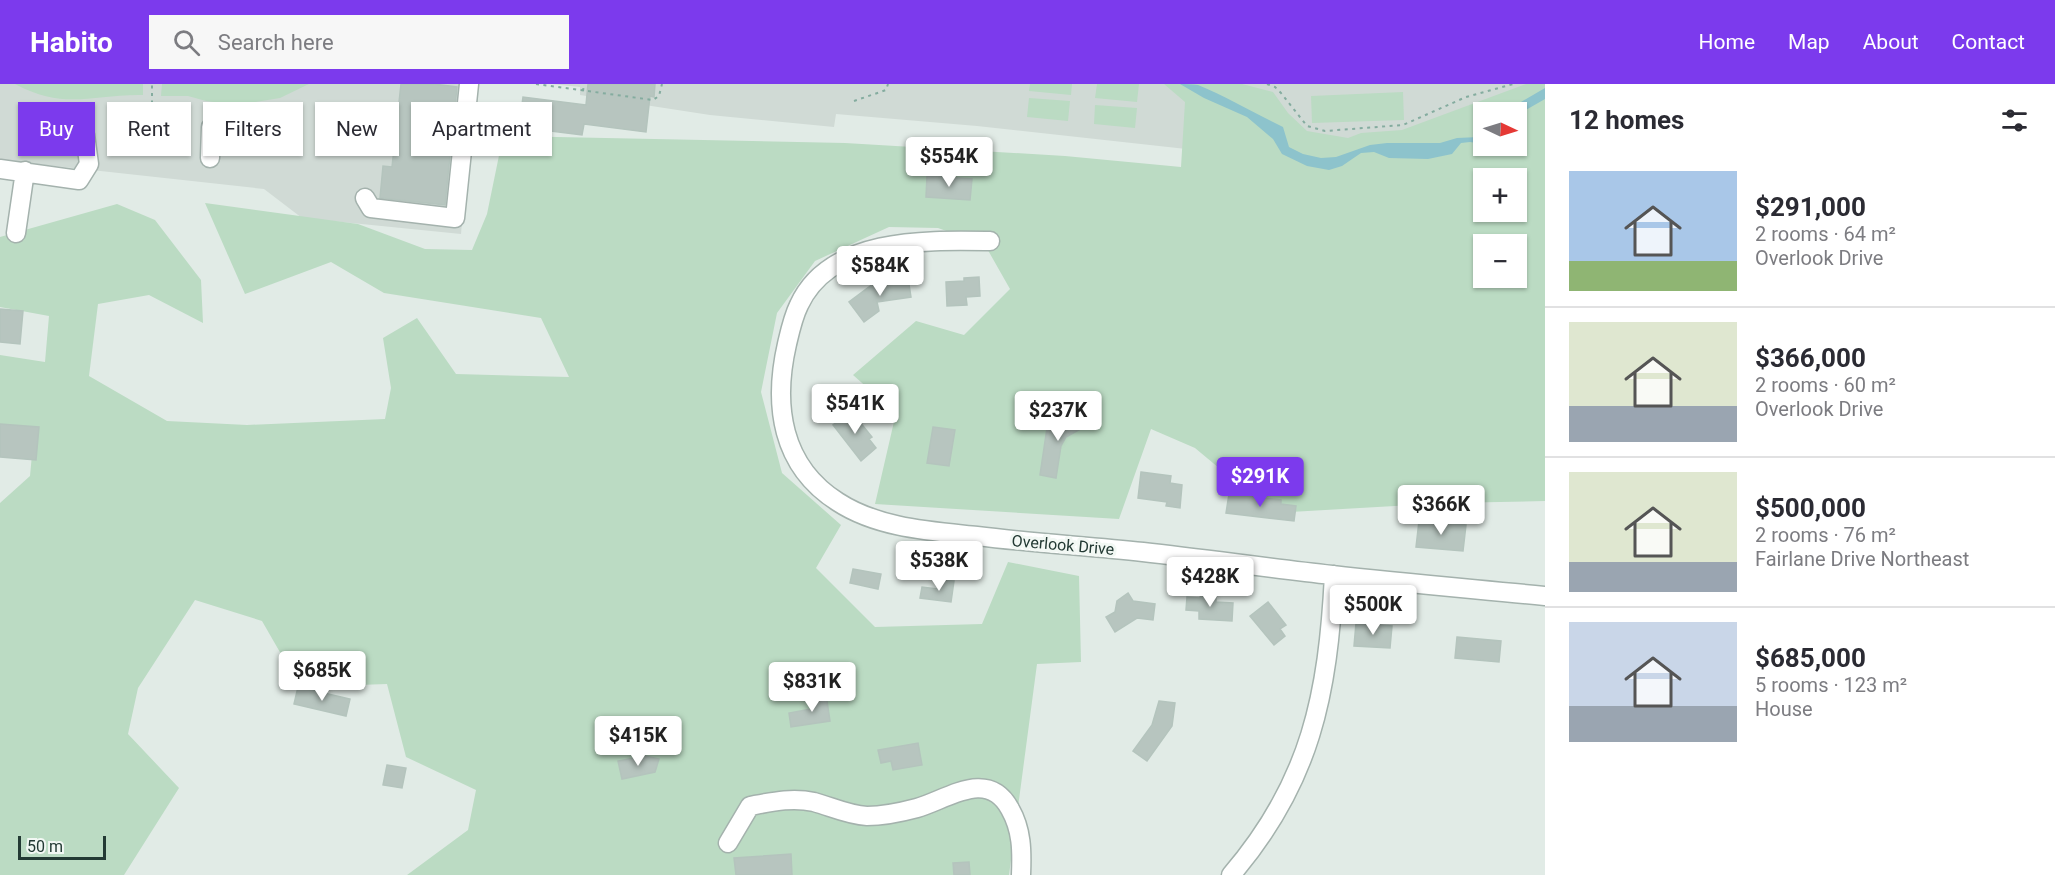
<!DOCTYPE html>
<meta charset="utf-8">
<style>
body{margin:0;font-family:Roboto,sans-serif;background:#f7f7f7;color:#2b2b33;height:100vh;display:flex;flex-direction:column;font-size:22px;white-space:nowrap}
*{box-sizing:border-box;margin:0}
p{font-size:20px;color:#7c7c81}
.icon{flex:none;width:33px;height:33px;fill:none;stroke:currentColor;stroke-width:2;stroke-linecap:round;stroke-linejoin:round}
.map{position:relative;flex:1;overflow:hidden}
.side{display:flex;flex-direction:column;background:#fff;width:510px}
.side>*{flex:none}
.guide{position:absolute;left:18px;top:18px;width:570px;height:54px;display:flex;gap:12px}
.needle{width:39px;rotate:94deg}
.tools{position:absolute;left:1473px;top:18px;display:grid;gap:12px}
.tools a{display:grid;place-items:center;width:54px;height:54px;border-radius:0px;background:#fff;box-shadow:0 2px 4px #0004;font-size:30px}
.scale{position:absolute;left:18px;bottom:15px;width:88px;box-sizing:border-box;padding-left:6px;border:3px solid #233a34;border-top:0;font-size:16px;line-height:21px;white-space:nowrap;color:#233a34;-webkit-text-stroke:4px #f2f8f4;paint-order:stroke}
.price{position:absolute;translate:-50% -51px;padding:0 14px;border-radius:6px;background:#fff;color:#222;font-size:20px;line-height:39px;filter:drop-shadow(0 2px 3px #0008)}
.price::after{content:'';position:absolute;left:50%;top:36px;width:18px;height:14px;margin-left:-9px;background:inherit;clip-path:polygon(0 0,100% 0,50% 100%)}
.price.active{background:#7c3aed;color:#fff}
ul{padding:0;list-style:none}
li{display:flex;align-items:center;gap:18px;height:150px;padding:0 24px}
li+li{border-top:2px solid #e1e1e2}
li span{display:grid;place-items:center;flex:none;width:168px;height:120px;border-radius:0px;color:#555}
li>.icon{margin-inline-start:auto}
span .icon{width:72px;height:72px;fill:#fffc;stroke-width:1}
li b{font-size:26px}
h2{display:flex;justify-content:space-between;align-items:center;height:72px;padding:0 24px;font-size:26px}
.pill{padding:0 21px;border-radius:0px;background:#fff;box-shadow:0 2px 4px #0004;font-size:21px;line-height:54px}
.pill.active{background:#7c3aed;color:#fff}
header{display:flex;align-items:center;gap:36px;box-sizing:border-box;height:84px;padding:0 30px;background:#7c3aed;color:#fff}
header strong{font-size:28px}
nav{display:flex;gap:33px;margin-inline-start:auto;font-size:21px}
.search{width:420px;height:54px;background:#f7f7f7;display:flex;align-items:center;gap:15px;box-sizing:border-box;padding:0 21px;border-radius:0px;color:#7c7c81;font-size:22px}
main{display:flex;flex:1;min-height:0}
.map>svg:first-child{display:block}
.built{fill:#d0dad5}
.green{fill:#bbdbc3;fill-rule:evenodd}
.water{fill:#8dc3cc}
.building{fill:#b7c5bf;stroke:#b4c4bd;stroke-width:1.5}
.lines{fill:none;stroke-linecap:round;stroke-linejoin:round}
.minor-casing{stroke:#a4b2ad;stroke-width:21}
.path{stroke:#84ac9f;stroke-width:2;stroke-dasharray:3 4.5;stroke-linecap:butt}
.minor{stroke:#fff;stroke-width:18}
.labels{text-anchor:middle;dominant-baseline:central;stroke-width:6;stroke-linejoin:round;paint-order:stroke}
.street-label{font-size:16px;fill:#233a34;stroke:#f2f8f4}
</style>
<header>
<strong>Habito</strong>
<div class="search"><svg class="icon" aria-label="search" viewBox="0 0 24 24"><circle cx="10" cy="10" r="6"/><path d="M15 15l6 6"/></svg>Search here</div>
<nav><a>Home</a><a>Map</a><a>About</a><a>Contact</a></nav>
</header>
<main>
<div class="map">
<svg width="1545" height="791" viewBox="0 0 1545 791">
<rect width="100%" height="100%" fill="#e1ebe6"/>
<path class="built" d="M0,0h474l-13,150 -159,-16 -38,-29 -264,-29z
M552,0h993v21l-29,7h-32l-1,18 -215,28 -291,-32 -141,-12 -2,13 -124,-12 -130,-20v-8z"/>
<path class="green" d="M15,0h128v11c-52,-1 -77,16 -128,-11z
M162,0h147l-29,14 -43,7 -31,-4 -18,-5h-27z
M1030,0h42l-1,11 -42,-4z
M1097,0h42l-2,18 -42,-4z
M1164,0h78l31,8 15,21 19,18 41,7 13,-5 41,-3 124,-46h19v417l-98,2 -174,10 -78,-65 -44,-19 -32,90 -244,-15 21,-91 -43,-38 63,-54 48,14 46,-46 -25,-44 -47,-17 -49,-1 -74,34 -38,52 -16,79 21,81 59,52 -25,43 59,59 107,-3 26,-62 71,14 2,86 -44,2 -28,211h-602l61,-45 8,-40 -70,-33 -19,-73 -87,3 -38,-66 -67,-21 -57,88 -10,46 51,54 -55,87h-124v-372l30,-27 4,-43 -34,11v-89l45,7 4,-46 -49,-9v-70l117,-33 38,16 46,60 2,43 -54,-28 -51,9 -9,72 78,45 80,4 138,-6 6,-31 -8,-50 34,-20 39,56 113,3 -28,-59 -157,-25 -53,-31 -86,32 -40,-91 153,21 67,25 47,1 15,-36 16,-78 342,7 220,13 116,11 4,-65zM1484,28h32v34h-32zM1484,94h32v34h-32zM1484,160h32v34h-32z
M1403,8l1,28 -92,3 -1,-27z
M1029,14l41,3 -2,20 -41,-4z
M1095,21l42,3 -2,20 -41,-4z"/>
<path class="water" d="M1180,0c6,0 13,0 18,1 29,12 56,28 85,42l6,20 14,7 18,4 15,-1 34,-12 17,-2h53l17,-5 22,-1 4,-2v9l-13,-2 -9,1 -9,11 -24,5 -39,-1 -15,-6 -13,1 -19,13 -13,4 -22,-4 -25,-12 -9,-15 -26,-22 -43,-19z
M1545,4v11l-28,16 -1,-3h-12z"/>
<path class="building" d="M401,0h33l23,3 -12,118 -65,-7 3,-32 9,1z
M588,0h67l-1,13 -4,-1 -4,36 -62,-8 -2,11 -63,-8 4,-30 63,8z
M927,92l45,3 -2,21 -44,-3z
M979,193l1,19 -14,1 1,8 -20,1 -1,-24 18,-1v-3z
M908,194l3,19 -34,5 2,9 -15,11 -15,-20 24,-18z
M0,225l23,2 -3,33 -20,-2z
M1077,326l9,16 -20,11 -5,9 -5,32 -16,-3 7,-47z
M851,327l21,26 -3,2 7,9 -15,13 -28,-36z
M0,340l39,3 -3,33 -36,-3z
M933,343l22,3 -6,36 -22,-3z
M1141,388l30,4 -1,7 12,2 -2,23 -14,-2 1,-4 -29,-4z
M1229,410l52,6v4l15,2 -2,15 -68,-8z
M1419,437l47,4 -3,26 -47,-4z
M853,485l28,5 -3,15 -28,-6z
M939,496l15,1 -3,21 -31,-4 2,-11 16,2z
M1128,509l5,8 22,3 -2,16 -16,-2 -22,14 -9,-15 9,-5 2,-11z
M1201,510l15,1v7l17,1 -1,18 -33,-2v-8l-13,-1 1,-13 13,1z
M1268,518l18,23 -6,4 5,7 -11,9 -24,-29z
M1356,539l36,3 -2,22 -36,-2z
M1457,553l44,4 -2,21 -44,-4z
M298,603l52,12 -4,17 -52,-12z
M826,610l4,27 -39,6 -2,-14 22,-4 -1,-13z
M1159,617l16,2 -3,23 -25,35 -14,-10 19,-26z
M918,659l4,22 -29,5 -2,-9 -10,2 -3,-13z
M645,672l14,3 -4,13 -33,7 -4,-18z
M387,681l19,3 -4,20 -19,-3z
M791,770l1,21h-56l-2,-17z
M969,778l1,13h-16l-1,-12z"/>
<g class="lines">
<g class="minor-casing">
<path id="minor" d="M210,74l1,-31
M0,85l79,11 10,-16 -4,-29
M365,114l6,10 84,10 14,-134
M16,149l9,-62
M990,157c-63,-1 -160,-4 -191,64 -6,12 -9,26 -12,39 -14,61 -6,122 51,158 40,26 92,29 139,34 55,7 111,10 166,16 63,7 126,16 189,23 71,8 142,14 213,21
M728,759l22,-37c21,-4 42,-9 64,-4 18,5 34,13 53,14 15,0 35,-4 50,-8 31,-9 71,-40 93,1 12,21 12,42 11,66
M1231,791c80,-93 97,-181 103,-300"/>
</g>
<path class="path" d="M536,0l117,16 6,-4 3,-12
M1267,0l8,3 6,6 26,33 18,5 78,-6 63,-28 47,-13
M583,7l1,-7
M854,17l32,-11 2,-6
M152,27v-27"/>
<use href="#minor" class="minor"/>
</g>
<g class="labels">
<g class="street-label">
<text transform="translate(1063 461) rotate(5)">Overlook Drive</text>
</g>
</g>
</svg>
<div class="tools">
<a><svg class="needle" viewBox="-14 -14 28 28"><path d="M0-13l5 13h-10z" fill="#e53935"/><path d="M0 13l5-13h-10z" fill="#7c7c81"/></svg></a>
<a>+</a>
<a>−</a>
</div>
<div class="scale">50 m</div>
<b class="price" style="left:949px;top:104px">$554K</b>
<b class="price" style="left:880px;top:213px">$584K</b>
<b class="price" style="left:855px;top:351px">$541K</b>
<b class="price" style="left:1058px;top:358px">$237K</b>
<b class="price active" style="left:1260px;top:424px">$291K</b>
<b class="price" style="left:1441px;top:452px">$366K</b>
<b class="price" style="left:939px;top:508px">$538K</b>
<b class="price" style="left:1210px;top:524px">$428K</b>
<b class="price" style="left:1373px;top:552px">$500K</b>
<b class="price" style="left:322px;top:618px">$685K</b>
<b class="price" style="left:812px;top:629px">$831K</b>
<b class="price" style="left:638px;top:683px">$415K</b>
<div class="guide">
<a class="pill active">Buy</a>
<a class="pill">Rent</a>
<a class="pill">Filters</a>
<a class="pill">New</a>
<a class="pill">Apartment</a>
</div>
</div>
<section class="side">
<h2>12 homes<svg class="icon" aria-label="filters" viewBox="0 0 24 24"><path d="M4 7h16M4 17h16"/><circle cx="9" cy="7" r="2"/><circle cx="15" cy="17" r="2"/></svg></h2>
<ul>
<li><span style="background:linear-gradient(#a9c7e8 75%,#8fb573 0)"><svg class="icon" aria-label="home" viewBox="0 0 24 24"><path d="M3 11l9-7 9 7M6 9v11h12V9"/></svg></span><div><b>$291,000</b><p>2 rooms · 64 m²</p><p>Overlook Drive</p></div></li>
<li><span style="background:linear-gradient(#dfe7d0 70%,#9aa5b1 0)"><svg class="icon" aria-label="home" viewBox="0 0 24 24"><path d="M3 11l9-7 9 7M6 9v11h12V9"/></svg></span><div><b>$366,000</b><p>2 rooms · 60 m²</p><p>Overlook Drive</p></div></li>
<li><span style="background:linear-gradient(#dfe7d0 75%,#9aa5b1 0)"><svg class="icon" aria-label="home" viewBox="0 0 24 24"><path d="M3 11l9-7 9 7M6 9v11h12V9"/></svg></span><div><b>$500,000</b><p>2 rooms · 76 m²</p><p>Fairlane Drive Northeast</p></div></li>
<li><span style="background:linear-gradient(#c9d6e8 70%,#9aa5b1 0)"><svg class="icon" aria-label="home" viewBox="0 0 24 24"><path d="M3 11l9-7 9 7M6 9v11h12V9"/></svg></span><div><b>$685,000</b><p>5 rooms · 123 m²</p><p>House</p></div></li>
</ul>
</section>
</main>
